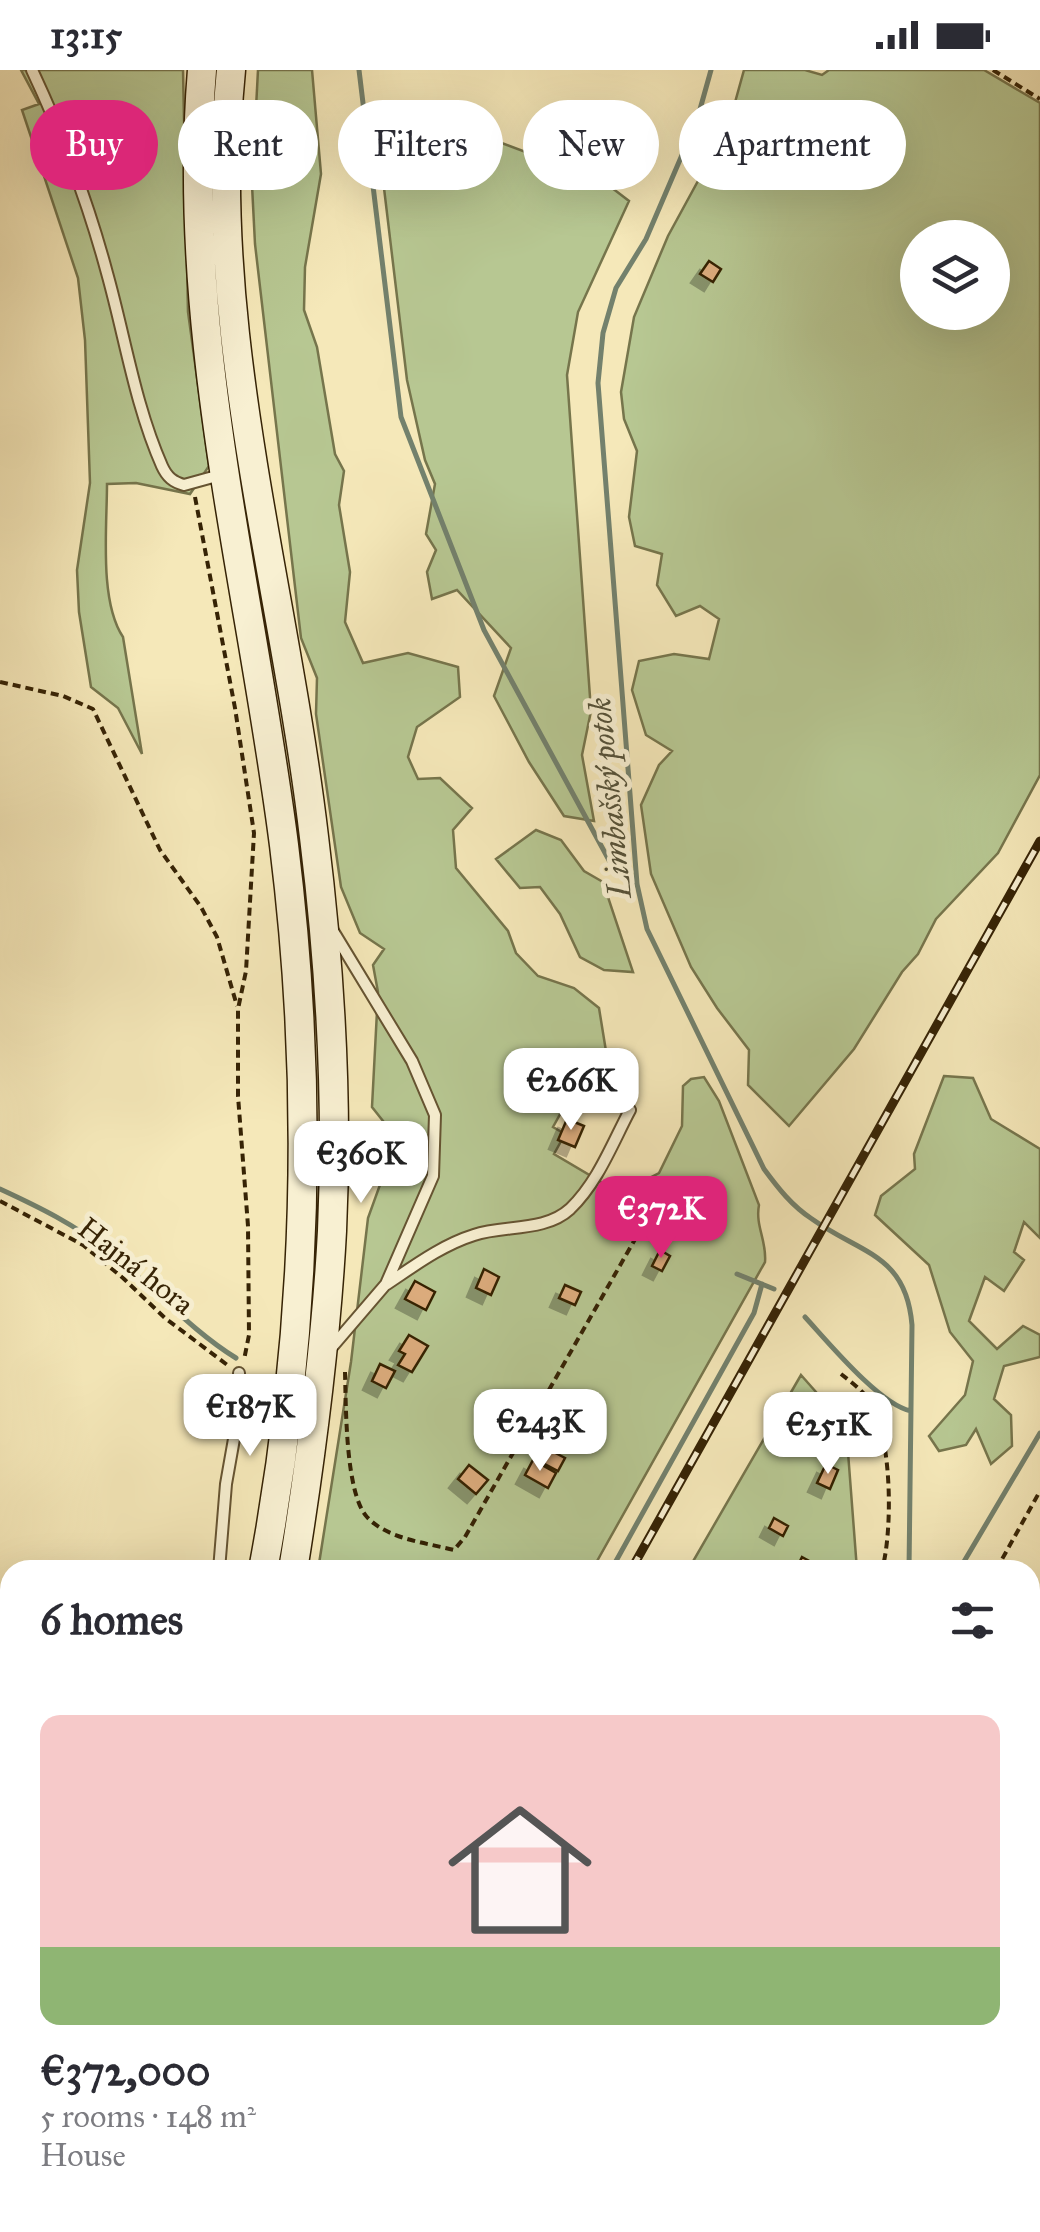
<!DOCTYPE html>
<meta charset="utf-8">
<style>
body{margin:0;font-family:"IM FELL Great Primer",serif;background:#f2f2f3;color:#2b2b33;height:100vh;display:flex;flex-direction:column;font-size:38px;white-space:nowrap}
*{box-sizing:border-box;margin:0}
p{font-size:32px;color:#7c7c81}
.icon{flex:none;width:55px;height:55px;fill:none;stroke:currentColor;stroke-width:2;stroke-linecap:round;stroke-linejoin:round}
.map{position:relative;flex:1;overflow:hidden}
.sheet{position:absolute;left:0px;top:1490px;width:1040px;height:672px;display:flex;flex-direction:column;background:#fff;border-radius:30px 30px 0 0;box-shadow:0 10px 40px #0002}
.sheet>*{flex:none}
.top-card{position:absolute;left:30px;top:30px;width:980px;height:90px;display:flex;gap:20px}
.controls{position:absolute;left:900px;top:150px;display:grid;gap:20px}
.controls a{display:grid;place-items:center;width:110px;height:110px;border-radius:50%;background:#fff;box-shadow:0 10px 40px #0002;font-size:50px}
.price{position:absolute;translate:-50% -85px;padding:0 22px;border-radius:20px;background:#fff;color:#222;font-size:32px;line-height:65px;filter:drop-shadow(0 2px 5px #0008)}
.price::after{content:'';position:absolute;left:50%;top:60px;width:30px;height:22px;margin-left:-15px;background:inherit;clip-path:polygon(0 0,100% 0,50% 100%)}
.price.selected{background:#db2777;color:#fff}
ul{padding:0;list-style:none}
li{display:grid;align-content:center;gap:20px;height:530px;padding:0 40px}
li span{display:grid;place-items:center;height:310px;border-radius:20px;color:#555}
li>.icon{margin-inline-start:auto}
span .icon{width:180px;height:180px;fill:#fffc;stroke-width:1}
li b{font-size:42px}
h2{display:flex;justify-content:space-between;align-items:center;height:120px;padding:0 40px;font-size:42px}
.pill{padding:0 35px;border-radius:45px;background:#fff;box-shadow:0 10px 40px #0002;font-size:35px;line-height:90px}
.pill.selected{background:#db2777;color:#fff}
.status{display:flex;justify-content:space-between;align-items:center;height:70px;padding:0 50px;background:#fff;direction:ltr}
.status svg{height:28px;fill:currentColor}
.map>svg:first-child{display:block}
.green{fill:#b7c792;stroke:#76754c;stroke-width:2.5;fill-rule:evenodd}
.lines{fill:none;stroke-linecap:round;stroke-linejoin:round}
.stream{stroke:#73816d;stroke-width:5}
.building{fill:#dcac7d;stroke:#362305;stroke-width:2.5;filter:url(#shadow)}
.service-casing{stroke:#665432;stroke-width:14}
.secondary-casing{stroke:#362305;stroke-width:31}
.path{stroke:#362305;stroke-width:4;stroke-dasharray:8 5;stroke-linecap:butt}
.service{stroke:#f8f0d2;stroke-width:10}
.secondary{stroke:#f8f0d2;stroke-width:28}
.rail-casing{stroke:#362305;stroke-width:9}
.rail{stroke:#f8f0d2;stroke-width:5;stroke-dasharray:15;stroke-linecap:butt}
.labels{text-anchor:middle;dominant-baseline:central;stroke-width:10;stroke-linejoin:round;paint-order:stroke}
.street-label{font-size:30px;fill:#362305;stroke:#f8f0d2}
.water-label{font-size:32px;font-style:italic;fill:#555239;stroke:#f8f0d2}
</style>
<div class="status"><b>13:15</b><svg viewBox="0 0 49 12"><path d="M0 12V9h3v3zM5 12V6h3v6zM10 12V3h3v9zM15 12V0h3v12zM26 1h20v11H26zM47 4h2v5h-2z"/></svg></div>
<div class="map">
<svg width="1040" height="2162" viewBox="0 0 1040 2162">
<defs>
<filter id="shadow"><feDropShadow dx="-9" dy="9" stdDeviation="0" flood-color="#0004"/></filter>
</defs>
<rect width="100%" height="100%" fill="#f5e8b9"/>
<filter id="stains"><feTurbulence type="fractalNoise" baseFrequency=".002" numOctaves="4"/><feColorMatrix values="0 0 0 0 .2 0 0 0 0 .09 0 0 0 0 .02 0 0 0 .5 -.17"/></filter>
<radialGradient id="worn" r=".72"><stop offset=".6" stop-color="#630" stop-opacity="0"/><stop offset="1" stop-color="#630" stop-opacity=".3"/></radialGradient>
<path class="green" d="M21,0h162l5,242 21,154 -19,28 -54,-11 -29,1c0,43 -8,117 16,153l19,117 -24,-46 -27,-21 -12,-75 -2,-42 13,-87 -5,-143 -7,-62 -56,-168 17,-6z
M258,0h54l9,104 -16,93 -1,43 13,37 18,107 9,17 -5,34 11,67 -5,50 18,41 45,-10 50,14 2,30 -43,30 -9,30 10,22 22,-1 32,30 -19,22 3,38 52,63 8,22 22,23 36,12 25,20 12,74 -11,2 -18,23 -14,-7 -15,27 12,7 -11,20 66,39 39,-20 23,-47 1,-40 8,-7 13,-2 15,24 40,104c-4,21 8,36 6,57l-173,308h-274l33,-208 17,-144 17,-47 6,-40 -19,-24 6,-115 -5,-27 11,-16 -24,-16 -19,-46 -25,-173 1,-36 -16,-40 -46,-394 -3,-59z
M744,0h61l17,5 7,-5h155l56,33v672l-42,78 -62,66 -18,35 -16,18 -48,77 -65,77 -41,-41 1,-35 -32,-42 -26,-41 -40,-93 -10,-69 18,-40 13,-14 -26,-16 -14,-45 7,-29 35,-7 35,5 10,-40 -19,-13 -24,10 -19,-31 5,-31 -27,-8 -6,-29 8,-66 -13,-32 -3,-27 13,-75 34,-81 61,-112zM918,168h74v74h-74z
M395,40l32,5 176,66 26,20 -51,111 -11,63 24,336 -9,44 12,66 -30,-5 -35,-54 -35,-66 17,-48 -54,-58 -25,9 -5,-27 9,-22 -10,-16 9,-50 -10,-24 -18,-80 -32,-267z
M536,760l25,10 23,31 19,11 30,90 -29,-2 -24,-13 -20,-43 -20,-27 -20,1 -24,-29z
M944,1006l29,2 18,41 49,30v89l-16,-16 -10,30 10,8 -20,31 -19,-14 -16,44 28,28 26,-23 17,9v22l-36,9 -10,33 17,16 1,31 -21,18 -15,-35 -10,16 -27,6 -10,-15 36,-41 8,-34 -23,-29 -21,-67 -54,-50 6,-19 34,-27 -1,-15z
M801,1305l45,51 11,144h-169z
M326,2152h191v1l-5,9h-191z"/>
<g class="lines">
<path class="stream" d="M359,0l42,347 83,213 126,232 27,22
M711,0l-14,50 -51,119 -30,49 -13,45 -5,50 39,501 10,45 117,240c14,19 28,37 48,50 49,35 94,35 100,106l-3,245
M0,1119c39,18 76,36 109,63 44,34 80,77 127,106
M737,1204l37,15
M805,1247c23,25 75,88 106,94
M611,1500l143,-257 8,-29
M959,1500l81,-137
M0,1955l10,3
M244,2162l5,-10
M598,2162l6,-10"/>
</g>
<path class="building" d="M709,191l12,8 -8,13 -13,-8z
M567,1049l17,7 -9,21 -17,-7z
M660,1180l10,6 -8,15 -10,-5z
M484,1199l15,8 -8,18 -15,-7z
M415,1211l20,11 -9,18 -21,-11z
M565,1215l16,7 -6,13 -16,-7z
M409,1265l19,11 -16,26 -14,-7 7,-11 -6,-3z
M380,1294l15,7 -9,17 -14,-7z
M579,1321l16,8 -5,9 -16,-8z
M564,1348l15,7 -4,9 -15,-8z
M546,1378l19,10 -7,13 -19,-10z
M533,1390l23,13 -8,15 -23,-13z
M826,1394l12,6 -8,19 -13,-6z
M469,1395l19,15 -12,14 -18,-15z
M774,1448l14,8 -5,10 -14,-8z
M802,1487l11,6 -3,7h-22l3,-6 6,3z"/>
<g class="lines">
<g class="service-casing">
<path id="service" d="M32,0c31,66 56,132 75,203 18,64 28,132 55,193 5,11 11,16 22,19l40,-11
M387,1214c27,-18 55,-39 87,-49 30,-10 71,-3 96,-26 28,-27 42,-65 60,-99
M332,1277l54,-63 47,-108 2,-61 -23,-54 -79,-130
M219,1500l7,-86 14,-79 -1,-32
M0,2132l10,-21"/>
</g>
<g class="secondary-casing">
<path id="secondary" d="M202,0c-22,262 49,517 82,775 30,241 24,486 -21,725
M231,0c-26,259 53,513 83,767 16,129 24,264 18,394 -6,113 -21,227 -39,339
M29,2162l5,-10
M63,2162l5,-10"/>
</g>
<path class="path" d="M993,0l47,29
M195,427l40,211 19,125 -8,138 -8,38v87l10,130 1,109 -5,25
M0,612l63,14 30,13 67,141 41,57 16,30 20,69
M0,1131l83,44 40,33 42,40 65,49
M345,1302c1,32 0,121 22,145 20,22 60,26 87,33l11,-13 177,-310
M841,1304c10,8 21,16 29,27 22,35 23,129 12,169
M996,1500l44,-79
M0,1608l10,5
M0,1925l10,2
M0,1968l10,3
M537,2162l5,-10
M644,2162l5,-10"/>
<use href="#service" class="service"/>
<use href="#secondary" class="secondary"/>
<g class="rail-casing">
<path id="rail" d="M631,1500l409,-729
M274,2162l5,-10"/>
</g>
<use href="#rail" class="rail"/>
</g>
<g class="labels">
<g class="street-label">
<text transform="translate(136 1196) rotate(38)">Hajná hora</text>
</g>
<g class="water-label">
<text transform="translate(610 728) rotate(-96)">Limbašský potok</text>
</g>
</g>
<rect width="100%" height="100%" filter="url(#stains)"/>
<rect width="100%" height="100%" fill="url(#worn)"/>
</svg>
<div class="controls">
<a><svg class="icon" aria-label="layers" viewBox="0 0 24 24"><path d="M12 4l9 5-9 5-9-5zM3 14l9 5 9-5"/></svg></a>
</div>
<b class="price" style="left:571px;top:1063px">€266K</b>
<b class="price" style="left:361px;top:1136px">€360K</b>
<b class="price selected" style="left:661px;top:1191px">€372K</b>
<b class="price" style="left:250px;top:1389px">€187K</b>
<b class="price" style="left:540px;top:1404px">€243K</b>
<b class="price" style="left:828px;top:1407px">€251K</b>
<div class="top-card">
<a class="pill selected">Buy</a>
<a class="pill">Rent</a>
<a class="pill">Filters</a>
<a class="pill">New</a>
<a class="pill">Apartment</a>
</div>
<section class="sheet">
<h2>6 homes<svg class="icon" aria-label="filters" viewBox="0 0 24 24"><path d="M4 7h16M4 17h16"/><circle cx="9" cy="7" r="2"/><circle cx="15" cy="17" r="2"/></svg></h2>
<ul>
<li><span style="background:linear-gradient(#f6c9c9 75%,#8fb573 0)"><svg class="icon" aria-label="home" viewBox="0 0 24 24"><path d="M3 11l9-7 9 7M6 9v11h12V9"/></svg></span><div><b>€372,000</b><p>5 rooms · 148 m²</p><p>House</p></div></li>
</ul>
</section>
</div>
